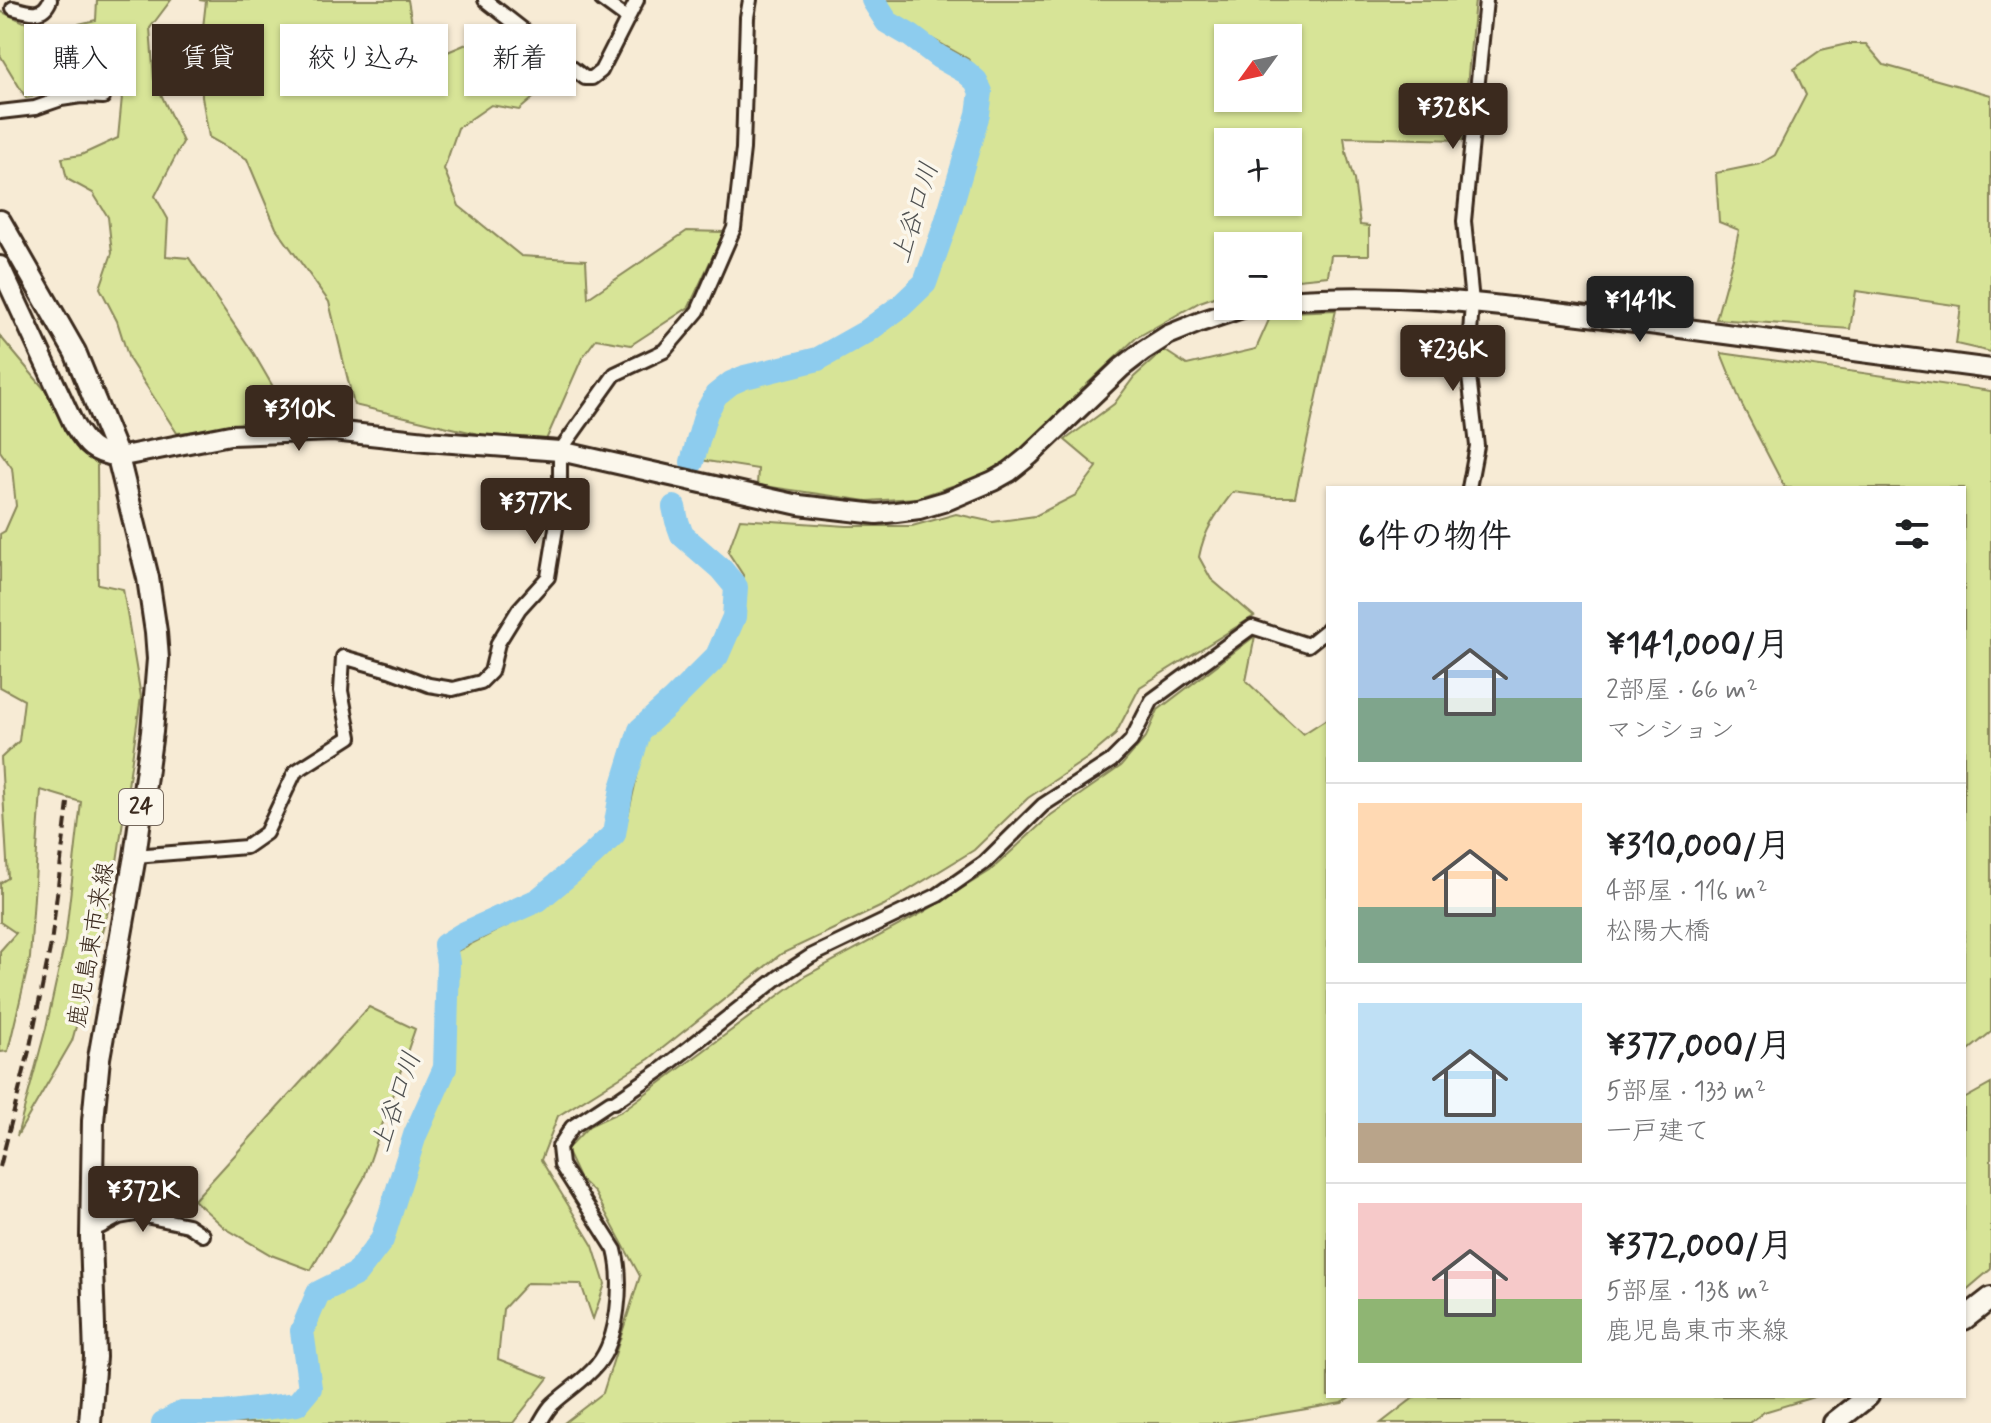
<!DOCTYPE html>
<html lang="ja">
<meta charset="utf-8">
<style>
body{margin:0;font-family:Mynerve,"Klee One",sans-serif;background:#f2f2f2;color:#202124;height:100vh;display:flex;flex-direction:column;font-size:30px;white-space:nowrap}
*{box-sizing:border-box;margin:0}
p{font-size:26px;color:#757577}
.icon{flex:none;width:44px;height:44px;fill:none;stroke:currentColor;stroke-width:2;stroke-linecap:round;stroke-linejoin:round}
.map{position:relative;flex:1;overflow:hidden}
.panel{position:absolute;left:1326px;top:486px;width:640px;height:912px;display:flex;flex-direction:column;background:#fff;border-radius:0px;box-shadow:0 2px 6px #0004}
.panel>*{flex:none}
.top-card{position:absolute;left:24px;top:24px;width:760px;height:72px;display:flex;gap:16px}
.needle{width:52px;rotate:237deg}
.buttons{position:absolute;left:1214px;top:24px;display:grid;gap:16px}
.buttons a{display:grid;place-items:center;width:88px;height:88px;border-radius:0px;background:#fff;box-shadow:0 2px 6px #0004;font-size:40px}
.price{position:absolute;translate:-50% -68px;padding:0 18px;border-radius:8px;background:#3b2a1e;color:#fff;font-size:26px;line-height:52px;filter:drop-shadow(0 2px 4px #0008)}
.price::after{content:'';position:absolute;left:50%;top:48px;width:24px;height:18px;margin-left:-12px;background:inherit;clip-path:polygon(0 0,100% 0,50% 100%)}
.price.active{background:#222;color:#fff}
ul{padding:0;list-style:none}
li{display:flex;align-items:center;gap:24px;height:200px;padding:0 32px}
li+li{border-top:2px solid #e0e0e0}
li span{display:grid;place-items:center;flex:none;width:224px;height:160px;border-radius:0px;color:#555}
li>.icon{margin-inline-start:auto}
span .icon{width:96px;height:96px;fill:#fffc;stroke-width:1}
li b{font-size:34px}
h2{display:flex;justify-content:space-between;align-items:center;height:96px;padding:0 32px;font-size:34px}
.chip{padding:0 28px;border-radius:0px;background:#fff;box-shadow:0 2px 6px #0004;font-size:28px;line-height:72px}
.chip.active{background:#3b2a1e;color:#fff}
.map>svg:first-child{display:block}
.green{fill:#d7e497;stroke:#89875a;stroke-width:2;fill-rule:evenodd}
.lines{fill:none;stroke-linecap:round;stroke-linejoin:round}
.river{stroke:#8dccee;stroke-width:24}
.street-casing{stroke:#3b2a1e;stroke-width:18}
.secondary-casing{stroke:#3b2a1e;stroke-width:24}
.primary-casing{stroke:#3b2a1e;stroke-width:26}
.street{stroke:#fbf7ec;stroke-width:12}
.secondary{stroke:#fbf7ec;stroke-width:18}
.primary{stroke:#fbf7ec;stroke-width:20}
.rail{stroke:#3b2a1e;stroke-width:4;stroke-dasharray:12 6;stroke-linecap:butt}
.labels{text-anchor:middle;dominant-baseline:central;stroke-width:7;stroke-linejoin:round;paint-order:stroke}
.shield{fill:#fbf7ec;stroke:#75685c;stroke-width:2}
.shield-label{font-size:22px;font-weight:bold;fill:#3b2a1e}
.street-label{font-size:24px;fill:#3b2a1e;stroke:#fbf7ec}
.water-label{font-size:26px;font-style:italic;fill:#505252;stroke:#fbf7ec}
</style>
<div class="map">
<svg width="1991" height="1423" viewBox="0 0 1991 1423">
<rect width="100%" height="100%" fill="#f7ebd5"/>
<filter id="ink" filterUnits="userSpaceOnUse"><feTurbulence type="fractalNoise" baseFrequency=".0125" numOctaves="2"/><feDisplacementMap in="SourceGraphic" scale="16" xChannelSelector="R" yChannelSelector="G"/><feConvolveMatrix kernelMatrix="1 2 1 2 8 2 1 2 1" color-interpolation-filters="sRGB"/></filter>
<g filter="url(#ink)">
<path class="green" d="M97,0h74l-21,28 4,51 29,63 -28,54 13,23 -2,37 23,2 65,96 40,69 -117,10 -48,-74 -12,-38 -17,-33 12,-35 -4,-36 -15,-24 -26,-14 -5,-21 19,-3 37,-17 4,-41 -32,-14 -64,15 -26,-43v-44l42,19 15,-1 39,-9z
M199,0h209l11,64 50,-21 70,50 -20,17 -28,-5 -33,23 -14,41 15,37 62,50 65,4 2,38 99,-67 37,1 -35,75 -58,38 -35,-6 -14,19 -40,91 -188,-44 -25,-103 -53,-74 -29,-69 -38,-22 -7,-40 -1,-52 5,-44z
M883,0h592l-13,140 -118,-3 2,15 8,28 6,45 9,1v29h-38l-3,21 -40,4v-34h-60v46l-28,10 -64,36 -54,51 -60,62 -43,26 -63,21 -49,3 -110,-16 1,-16 -58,-9 10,-38 9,-22 19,-13 80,-23 46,-22 52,-38 20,-28 53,-174 -3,-22 -18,-21 -74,-42zM1228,38h60v60h-60zM1228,142h60v60h-60z
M1847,44h19l18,21 107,30v257l-35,-8 5,-38 -105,-15 -6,38 -134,-10 18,-65 5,-24 -20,-8 -3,-49 44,-9 15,-9 31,-60 -12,-26 27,-19z
M1336,310l-41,187h-23l-39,-5c-16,21 -29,38 -34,65l12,22 43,37 -114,71 -25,48 -26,22 -61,41 -54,52 -90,55 -103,49 -132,105 -91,57 -17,44 52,86 12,38 -12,35 -12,-35 -54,-1 -24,26 -5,50 50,19 -35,45h-333l121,-11 16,-20 -9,-59 14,-31 39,-23 30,-37 33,-108 31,-72v-110l87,-44 81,-70 23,-102 74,-72 21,-38 2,-51 -15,-23 12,-33 107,7h65l44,-12 37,8 42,-6 41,-21 21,-28 -32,-27 49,-36 20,-27 30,-27 23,15 69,-16 16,-36z
M0,336l61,73 18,42 18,13 1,120 25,5 18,108 -29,199 -40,145 -55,95 29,-108 19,-87 16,-139 -40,-12 -11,168 -22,93 -8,1v-101l16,-18 -16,-11v-39l8,-5 -7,-120 18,-17 5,-41 -24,-13v-153l5,-3 11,-25 -4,-38 -12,-17z
M1721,353l270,38v641l-27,22v-566h-179l-43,-83z
M1255,636l-9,45 57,53 25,-16v678h25l-11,7 -119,20h-659l39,-30 37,-117 -45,-83 -16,-15 -13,-28 23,-24 33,-15 183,-135 119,-64 66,-41 61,-56 70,-49 25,-29 12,-27z
M369,1007l46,22 -51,149 -53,92 -40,-15 -46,-27 -31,-28z
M1991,1084v185l-27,23v-193z
M1416,1396h401l-53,16 -14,11h-369z"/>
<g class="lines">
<path class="river" d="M692,462l14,-49 10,-18 15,-12 14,-6 73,-18 48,-27 35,-26 24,-23 21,-60 32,-109 3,-22 -5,-11 -10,-9 -27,-15 -28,-21 -24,-14 -14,-22
M163,1423l18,-10h43l73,-9 13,-16 -8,-57 16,-38 38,-19 26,-34 33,-105 30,-67 3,-105 -3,-18 18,-11 75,-34 53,-44 23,-22 8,-46 18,-58 32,-29 45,-45 17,-39 2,-30 -15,-18 -39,-34 -5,-14 -3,-14"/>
<g class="street-casing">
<path id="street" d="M485,0l100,78h7l9,-7 36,-71
M602,0l26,19
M13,8c15,4 30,10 37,-8
M0,112l35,-4 26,-9 20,-3 22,1
M1469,488l8,-42 -9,-79 4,-65 -8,-81 22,-221
M135,856l111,-9 20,-14 29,-61 55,-35 -9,-46 2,-34 46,13 40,15 24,4 28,-7 10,-10 7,-29 21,-34 29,-32 12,-73v-53l55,-77 49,-23 34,-40 36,-83 9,-79 4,-132 3,-17
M91,1227h9l19,-10 17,-3 52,11 15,10
M540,1423c4,-7 8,-15 14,-20 14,-13 31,-23 43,-38 22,-26 26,-84 18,-115l-54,-85 -2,-18 13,-20 38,-25h4l48,-33 117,-92 32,-21 127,-61 46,-32 59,-58 68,-44 20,-20 21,-41 100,-73 56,18 20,-16"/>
</g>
<g class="secondary-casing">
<path id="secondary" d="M0,266l74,159c13,21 19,28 44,32l112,-22 103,-4 93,10 134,10 239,54 78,9 19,-2 23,-3 27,-8 47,-20 16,-9 20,-16 92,-88 22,-17 25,-16 32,-13 48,-16
M1288,300c106,-9 211,5 316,18 129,16 258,35 387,51"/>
</g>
<g class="primary-casing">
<path id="primary" d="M0,221l75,131 43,105 30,121 8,54 2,27 -6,73 -17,124 -36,202 -6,63 -2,116 4,120 -5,66
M1964,1319l27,-21
M1834,1423l34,-27"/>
</g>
<use href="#street" class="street"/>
<use href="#secondary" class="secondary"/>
<use href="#primary" class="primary"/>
<path class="rail" d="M0,1167l29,-116 22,-107 17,-141"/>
</g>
</g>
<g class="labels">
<rect class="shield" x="119" y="789" width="44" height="36" rx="6"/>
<g class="shield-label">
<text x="141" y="807">24</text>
</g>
<g class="street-label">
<text transform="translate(92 945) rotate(-80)">鹿児島東市来線</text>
</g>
<g class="water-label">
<text transform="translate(916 213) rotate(-73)">上谷口川</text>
<text transform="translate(397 1102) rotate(-71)">上谷口川</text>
</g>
</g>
</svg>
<div class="buttons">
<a><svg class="needle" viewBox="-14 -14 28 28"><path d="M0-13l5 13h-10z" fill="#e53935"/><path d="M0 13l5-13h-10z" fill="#757577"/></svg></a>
<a>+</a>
<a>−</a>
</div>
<b class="price" style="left:1453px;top:151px">¥328K</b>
<b class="price active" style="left:1640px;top:344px">¥141K</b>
<b class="price" style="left:1453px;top:393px">¥236K</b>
<b class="price" style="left:299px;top:453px">¥310K</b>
<b class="price" style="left:535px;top:546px">¥377K</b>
<b class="price" style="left:143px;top:1234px">¥372K</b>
<div class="top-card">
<a class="chip">購入</a>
<a class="chip active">賃貸</a>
<a class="chip">絞り込み</a>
<a class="chip">新着</a>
</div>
<section class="panel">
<h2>6件の物件<svg class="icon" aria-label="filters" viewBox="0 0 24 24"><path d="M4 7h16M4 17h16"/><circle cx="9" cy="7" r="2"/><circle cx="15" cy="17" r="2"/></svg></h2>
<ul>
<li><span style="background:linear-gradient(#a9c7e8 60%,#7fa58c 0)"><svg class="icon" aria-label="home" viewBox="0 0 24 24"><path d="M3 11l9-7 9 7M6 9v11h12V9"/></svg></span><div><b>¥141,000/月</b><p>2部屋 · 66 m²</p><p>マンション</p></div></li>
<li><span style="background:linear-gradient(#ffd9b3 65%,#7fa58c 0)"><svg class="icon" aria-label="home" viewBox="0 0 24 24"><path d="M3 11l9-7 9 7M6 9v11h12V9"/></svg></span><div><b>¥310,000/月</b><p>4部屋 · 116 m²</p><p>松陽大橋</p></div></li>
<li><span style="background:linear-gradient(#bfe0f5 75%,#b9a48a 0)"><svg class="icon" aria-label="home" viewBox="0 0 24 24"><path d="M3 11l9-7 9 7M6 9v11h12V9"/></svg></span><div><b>¥377,000/月</b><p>5部屋 · 133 m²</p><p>一戸建て</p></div></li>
<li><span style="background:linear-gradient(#f6c9c9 60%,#8fb573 0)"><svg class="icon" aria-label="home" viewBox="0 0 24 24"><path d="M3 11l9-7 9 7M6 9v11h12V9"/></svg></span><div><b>¥372,000/月</b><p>5部屋 · 138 m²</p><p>鹿児島東市来線</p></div></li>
</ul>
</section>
</div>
